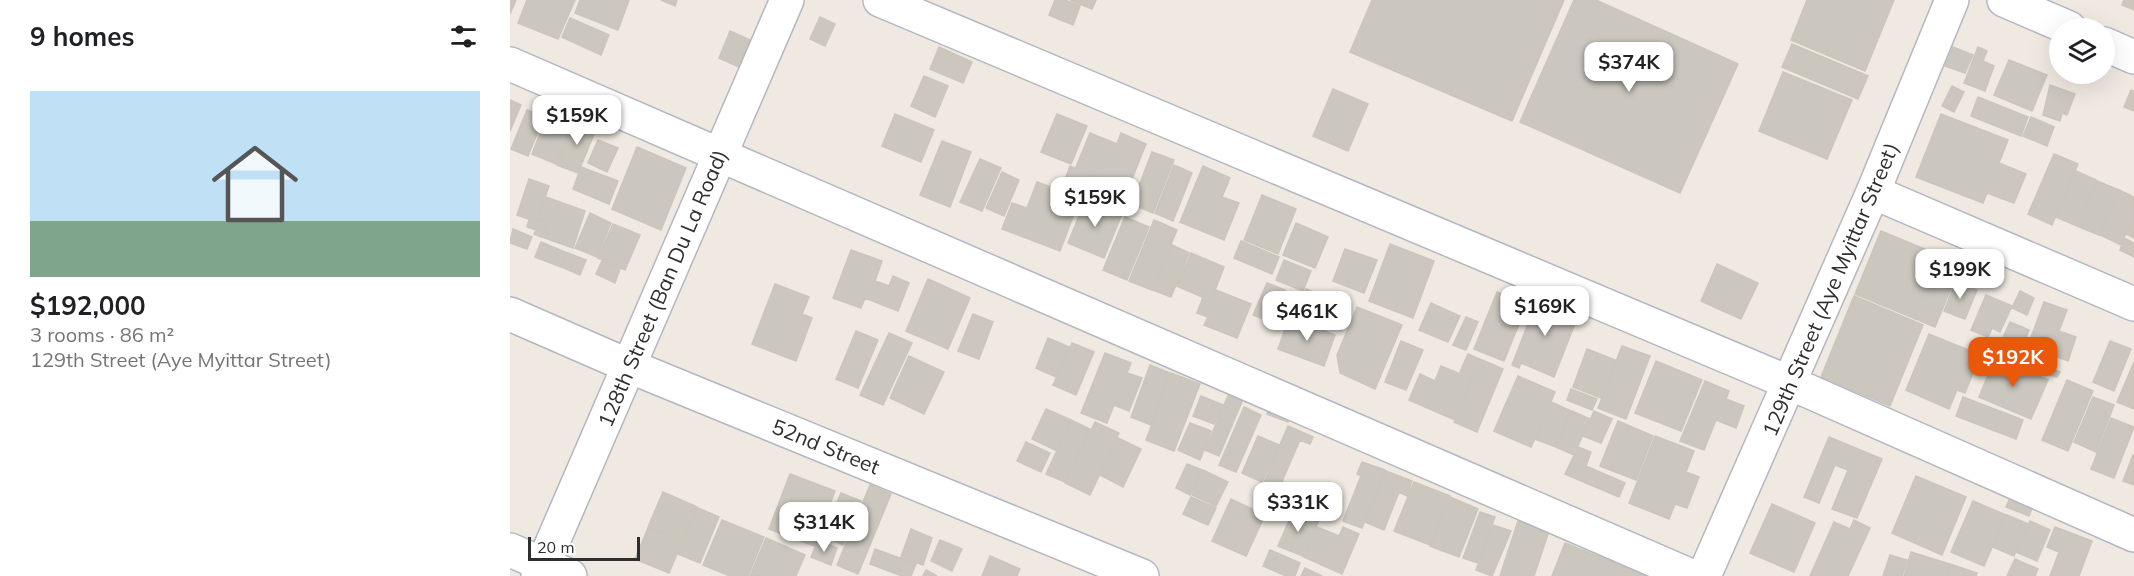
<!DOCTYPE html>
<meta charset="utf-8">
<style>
body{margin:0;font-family:Mulish,sans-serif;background:#f6f6f6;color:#202124;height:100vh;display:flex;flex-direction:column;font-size:22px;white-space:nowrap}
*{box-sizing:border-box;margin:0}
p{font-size:20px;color:#757577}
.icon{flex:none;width:33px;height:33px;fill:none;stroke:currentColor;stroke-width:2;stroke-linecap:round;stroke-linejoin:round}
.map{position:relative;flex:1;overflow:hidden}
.sheet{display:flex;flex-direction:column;background:#fff;width:510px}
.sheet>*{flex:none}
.fabs{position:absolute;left:1539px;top:18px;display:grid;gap:12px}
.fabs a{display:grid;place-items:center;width:66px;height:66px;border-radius:50%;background:#fff;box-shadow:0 6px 24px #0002;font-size:30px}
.scale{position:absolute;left:18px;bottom:15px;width:112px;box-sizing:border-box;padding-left:6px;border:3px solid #2e2e2e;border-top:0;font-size:16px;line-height:21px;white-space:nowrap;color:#2e2e2e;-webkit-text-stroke:4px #fff;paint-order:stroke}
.price{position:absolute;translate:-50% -51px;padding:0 14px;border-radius:12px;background:#fff;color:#222;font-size:20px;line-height:39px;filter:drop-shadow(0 2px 3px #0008)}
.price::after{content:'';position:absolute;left:50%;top:36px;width:18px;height:14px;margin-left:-9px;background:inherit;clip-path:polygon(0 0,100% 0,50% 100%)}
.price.on{background:#ea580c;color:#fff}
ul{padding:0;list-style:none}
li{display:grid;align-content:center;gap:12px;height:318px;padding:0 30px}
li span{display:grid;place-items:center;height:186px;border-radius:0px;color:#555}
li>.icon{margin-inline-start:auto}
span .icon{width:108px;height:108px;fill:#fffc;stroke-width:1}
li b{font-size:26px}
h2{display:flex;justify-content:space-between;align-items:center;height:72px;padding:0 30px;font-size:26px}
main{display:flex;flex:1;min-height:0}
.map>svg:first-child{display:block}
.building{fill:#cbc7bf;stroke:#cbc5ba;stroke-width:1.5}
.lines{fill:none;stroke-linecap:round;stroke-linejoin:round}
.minor-casing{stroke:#b4b7c1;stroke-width:36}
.minor{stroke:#fff;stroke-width:33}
.labels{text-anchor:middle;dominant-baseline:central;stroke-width:5;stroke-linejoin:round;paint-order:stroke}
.street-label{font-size:21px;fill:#2e2e2e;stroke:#fff}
</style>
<main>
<section class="sheet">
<h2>9 homes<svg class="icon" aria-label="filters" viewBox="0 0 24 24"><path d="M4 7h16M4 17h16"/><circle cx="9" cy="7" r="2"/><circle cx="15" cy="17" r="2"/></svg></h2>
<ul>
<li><span style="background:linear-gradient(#bfe0f5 70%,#7fa58c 0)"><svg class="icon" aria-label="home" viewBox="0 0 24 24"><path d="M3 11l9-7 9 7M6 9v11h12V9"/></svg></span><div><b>$192,000</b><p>3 rooms · 86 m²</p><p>129th Street (Aye Myittar Street)</p></div></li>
</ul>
</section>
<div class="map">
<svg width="1624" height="576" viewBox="0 0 1624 576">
<rect width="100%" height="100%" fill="#efe9e1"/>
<path class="building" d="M0,0h6l-6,14z
M17,0h48l-17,39 -40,-16z
M70,0h49l-11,30 -43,-17z
M151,0h16l-2,6z
M545,0h10l15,6 -7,19 -24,-10z
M560,0h26l-4,9z
M862,0h192l-52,121 -162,-69z
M1064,0h22l142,64 -58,129 -160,-71z
M1297,0h87l-29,71 -74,-31z
M1614,0h10v10l-12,-5z
M310,17l15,7 -10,22 -15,-7z
M60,18l39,17 -8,20 -39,-18z
M220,31l20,9 -11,27 -20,-9z
M1282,44l76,32 -10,23 -76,-32z
M429,47l33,15 -9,21 -33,-14z
M1443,47l20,8 -8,18 -20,-7z
M1468,47l9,4 -4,10 11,5 -9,25 -21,-8z
M1499,60l38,15 -15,36 -38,-16z
M1273,72l69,28 -25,59 -68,-28z
M414,76l24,10 -13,31 -24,-11z
M1540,85l25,9 -8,21 -5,-2 -2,8 -17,-6z
M1442,86l12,6 -10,20 -12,-6z
M823,89l35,15 -20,47 -35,-15z
M1621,90l3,1v20l-10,-4z
M1468,97l50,20 -7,19 -50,-20z
M0,100l11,5 -11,26z
M17,110l17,7 -16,39 -17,-7z
M385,114l39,16 -13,32 -39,-16z
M547,114l30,12 -16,38 -30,-12z
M1431,114l67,26 -9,23 27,11 -12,29 -27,-10 -4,10 -67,-26z
M1521,117l23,10 -7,19 -24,-10z
M66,118l21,9 -19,46 -21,-8z
M35,120l25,9 -14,35 -24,-10z
M580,133l27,11 4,-11 25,11 -18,45 -52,-22z
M88,140l20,8 -11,24 -19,-9z
M432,141l29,11 -21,55 -30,-12z
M127,147l49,21 -25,62 -49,-21z
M642,152l22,8 -21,53 -21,-9z
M1544,154l24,10 -26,61 -24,-11z
M470,159l21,9 -19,43 -22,-9z
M664,165l18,8 -19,48 -18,-8z
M560,166l35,15 -7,18 -35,-14z
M693,166l27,12 -8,19 17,6 -15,37 -44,-18z
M71,167l37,14 -9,23 -36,-15z
M1566,171l20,9 -19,46 -21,-9z
M492,172l17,8 -15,36 -18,-8z
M19,179l20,7 -12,36 -20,-7z
M596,181l23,9 -8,18 -22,-9z
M1587,181l22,9 -20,45 -22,-9z
M527,182l43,16 -20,53 -58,-22 10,-26 15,5z
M1609,190l15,7v18l-13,30 -21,-10z
M752,195l34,14 -18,45 -34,-14z
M36,197l39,14 -12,37 -31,-11 5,-15 -9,-3z
M576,199l36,15 -18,44 -36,-15z
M80,213l21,10 -14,34 -22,-9z
M1624,216v22l-8,-4z
M615,217l24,10 -22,53 -24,-10z
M28,219l9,3 -6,15 -7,-3 2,-4 -9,-3 2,-7 8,2z
M644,220l23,10 -25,60 -23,-9z
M786,223l32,14 -13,31 -32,-13z
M103,224l27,11 -15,35 -27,-12z
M3,229l19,8 -5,12 -17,-6z
M1371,231l80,33 -26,63 -80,-33z
M1614,238l10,5v14l-14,-7z
M731,241l38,16 -7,17 -38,-16z
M31,242l26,11 -6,14 -26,-10z
M880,244l44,17 -21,57 -44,-17z
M662,245l17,8 -18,44 -18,-7z
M835,249l32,11 -13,33 -31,-12z
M341,250l31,11 -7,20 14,5 4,-10 16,7 -11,28 -33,-13 -4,10 -28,-10z
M58,253l18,7 -6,15 -18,-8z
M681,253l33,14 -13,34 -34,-15z
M774,260l27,11 -8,20 -27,-11z
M92,261l18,8 -5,14 -19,-9z
M1207,264l41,19 -17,36 -40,-18z
M418,279l42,19 -22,51 -42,-18z
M1446,281l21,9 -12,29 -21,-8z
M757,283l18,7 -14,32 -18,-7z
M265,284l34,13 -7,17 10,4 -16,43 -44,-17z
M796,289l14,6 -10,25 -14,-6z
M706,290l35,14 -14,34 -33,-13 4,-8 -11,-4 6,-16 8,4z
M1031,290l20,8 -6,14 21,9 -22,56 -33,-14 -2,5 -7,-3z
M1510,291l14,7 -7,17 -15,-7z
M987,292l30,12 -23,57 -30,-12z
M1476,295l26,11 -12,26 -8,-4 -4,9 -17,-7z
M1344,296l69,29 -33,81 -69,-29z
M811,297l29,12 -9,21 -28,-12z
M1534,302l23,8 -8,21 17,6 -8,24 -13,-5 -5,12 10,4 -3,5 -36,-12z
M921,303l29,13 -12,26 -29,-12z
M847,307l45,18 -27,64 -35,-16 -3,-18z
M463,314l20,8 -14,37 -21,-8z
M956,317l12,5 -12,28 -13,-5z
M779,318l46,17 -11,31 -46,-17z
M1500,322l19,8 -12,29 -20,-8z
M346,331l22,9 -20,48 -22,-9z
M379,333l23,10 -29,62 -23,-10z
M1419,334l44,18 -6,13 8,3 -10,25 -8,-3 -8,19 -43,-19z
M538,338l21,9 -13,30 -20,-9z
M891,341l22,9 -17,40 -21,-8z
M1600,341l21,8 -17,42 -21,-9z
M562,343l22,9 -18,43 -23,-10z
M1112,346l28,10 -24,63 -28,-11z
M1077,349l28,11 -14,38 -28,-11z
M595,353l26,10 -4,10 15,5 -13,33 -15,-6 -7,18 -26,-10z
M958,354l35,15 -26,63 -23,-10 19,-44 -13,-6z
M399,356l35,16 -20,42 -34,-16z
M1485,358l53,22 -17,39 -52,-22z
M1146,361l46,19 -21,51 -46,-18z
M1624,362v47l-17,-7z
M640,365l20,8 -19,52 -20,-8z
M931,366l31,13 -17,41 -46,-20 11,-26 15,7z
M661,373l29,11 -26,67 -28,-11z
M1008,376l37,16 -11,27 -38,-16z
M1557,380l26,11 -25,60 -26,-11z
M1195,381l24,10 -3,8 18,7 -8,22 -20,-8 -12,30 -24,-9z
M1061,389l26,10 -5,11 -25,-10z
M720,391l14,6 -25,59 -14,-6z
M691,396l22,9 -9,19 -21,-8z
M1453,397l60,23 -7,19 -60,-23z
M1583,397l21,8 -18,47 -22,-10z
M762,401l20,8 -4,13 -21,-8z
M1041,402l20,9 -15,36 -21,-8z
M996,403l38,16 -13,28 -37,-16z
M734,407l17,8 -25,57 -17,-7z
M536,409l25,11 -14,31 -25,-12z
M1062,411l18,8 -16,36 -18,-8z
M1084,411l18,8 -11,24 -18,-7z
M1601,418l23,9 -20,51 -23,-9z
M561,420l19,9 -25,53 -19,-8z
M1108,421l35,15 -17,44 -36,-14z
M585,422l24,11 -29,62 -25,-12z
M680,423l21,8 -11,29 -22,-10z
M778,426l25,11 -3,7 -10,-4 -20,46 10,4 -3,7 -25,-10z
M748,436l21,9 -17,37 -20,-9z
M1145,436l39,15 -8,21 13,5 -12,31 -12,-4 -6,15 -40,-16z
M1319,437l53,22 -25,59 -25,-9 16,-39 -13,-5 -16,38 -15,-6z
M608,438l23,11 -18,38 -23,-12z
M516,442l24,11 -9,19 -24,-11z
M1068,447l13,5 -5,14 39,17 -6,14 -54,-23z
M1623,455h1v30l-11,-4z
M852,462l23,8 -23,58 -19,-7 18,-45 -4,-2z
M677,464l15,6 -12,25 -14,-7z
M693,470l25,12 -12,24 -24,-11z
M876,471l26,10 -5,15 -8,-4 -15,38 -19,-8z
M280,474l45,17 -21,55 -45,-17z
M1406,476l50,21 -24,58 -50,-22z
M904,482l36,14 -20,49 -36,-14z
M360,485l21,9 -33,80 -21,-9z
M153,492l34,15 -15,34 -34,-14z
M331,493l20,8 -18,44 -20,-9z
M1502,493l22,10 -5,13 -23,-9z
M681,497l25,11 -8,17 -25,-11z
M940,497l28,12 -19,48 -29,-11z
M721,499l34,16 -19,41 -34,-15z
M1463,501l33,14 -22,51 -33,-14z
M1262,504l43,19 -21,49 -44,-19z
M188,508l21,9 -19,46 -22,-9z
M784,509l25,11 -16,36 -25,-10z
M970,512l15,5 -17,46 -15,-5z
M1497,515l21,9 -14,32 -21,-9z
M212,520l42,17 -16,39h-18l-27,-11z
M1344,520l16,8 -22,48h-38l24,-54 16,7z
M1008,521l31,10 -15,45h-34z
M1520,521l20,9 -13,31 -21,-9z
M983,525l18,6 -19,45 -16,-6z
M807,527l22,9 4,-9 16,7 -17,40 -38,-17z
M1545,527l37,14 -13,35h-29l9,-24 -12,-5z
M138,528l34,14 -13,31 -34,-14z
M401,529l21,9 -9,27 -22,-8z
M256,538l39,17 -9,21h-46z
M308,540l19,8 -6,17 -20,-8z
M430,540l22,9 -10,22 -21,-10z
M1055,543l82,33h-95z
M365,549l41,15 -5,12h-9l-32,-12z
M760,550l30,13 -5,13h-9l-23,-10z
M1401,552l39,12 -3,12h-43z
M1380,555l17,5 -5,16h-19z
M480,556l30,13 -3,7h-35z
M1505,559l23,10 -3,7h-28z
M1440,564l27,9 -1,3h-29z
M795,568l17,8h-21z
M416,570l11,6h-14z"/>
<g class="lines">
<g class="minor-casing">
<path id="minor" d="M370,0l910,383 344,152
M1494,0l65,28
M1594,44l30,13
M0,64l1181,512
M1363,192l261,112
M0,314l119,52 513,210
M0,550l60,26
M28,576l249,-576
M1194,576l169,-384 79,-192"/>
</g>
<use href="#minor" class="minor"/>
</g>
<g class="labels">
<g class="street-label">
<text transform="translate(152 288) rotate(-67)">128th Street (Ban Du La Road)</text>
<text transform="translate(1320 289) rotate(-67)">129th Street (Aye Myittar Street)</text>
<text transform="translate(316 446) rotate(22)">52nd Street</text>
</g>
</g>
</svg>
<div class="fabs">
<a><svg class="icon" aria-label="layers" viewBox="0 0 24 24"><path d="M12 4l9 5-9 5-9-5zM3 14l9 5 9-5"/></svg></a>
</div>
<div class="scale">20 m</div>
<b class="price" style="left:1119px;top:93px">$374K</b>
<b class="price" style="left:67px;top:146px">$159K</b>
<b class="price" style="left:585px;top:228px">$159K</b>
<b class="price" style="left:1450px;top:300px">$199K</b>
<b class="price" style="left:1035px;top:337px">$169K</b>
<b class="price" style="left:797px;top:342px">$461K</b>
<b class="price on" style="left:1503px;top:388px">$192K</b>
<b class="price" style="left:788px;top:533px">$331K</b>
<b class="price" style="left:314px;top:553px">$314K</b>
</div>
</main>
